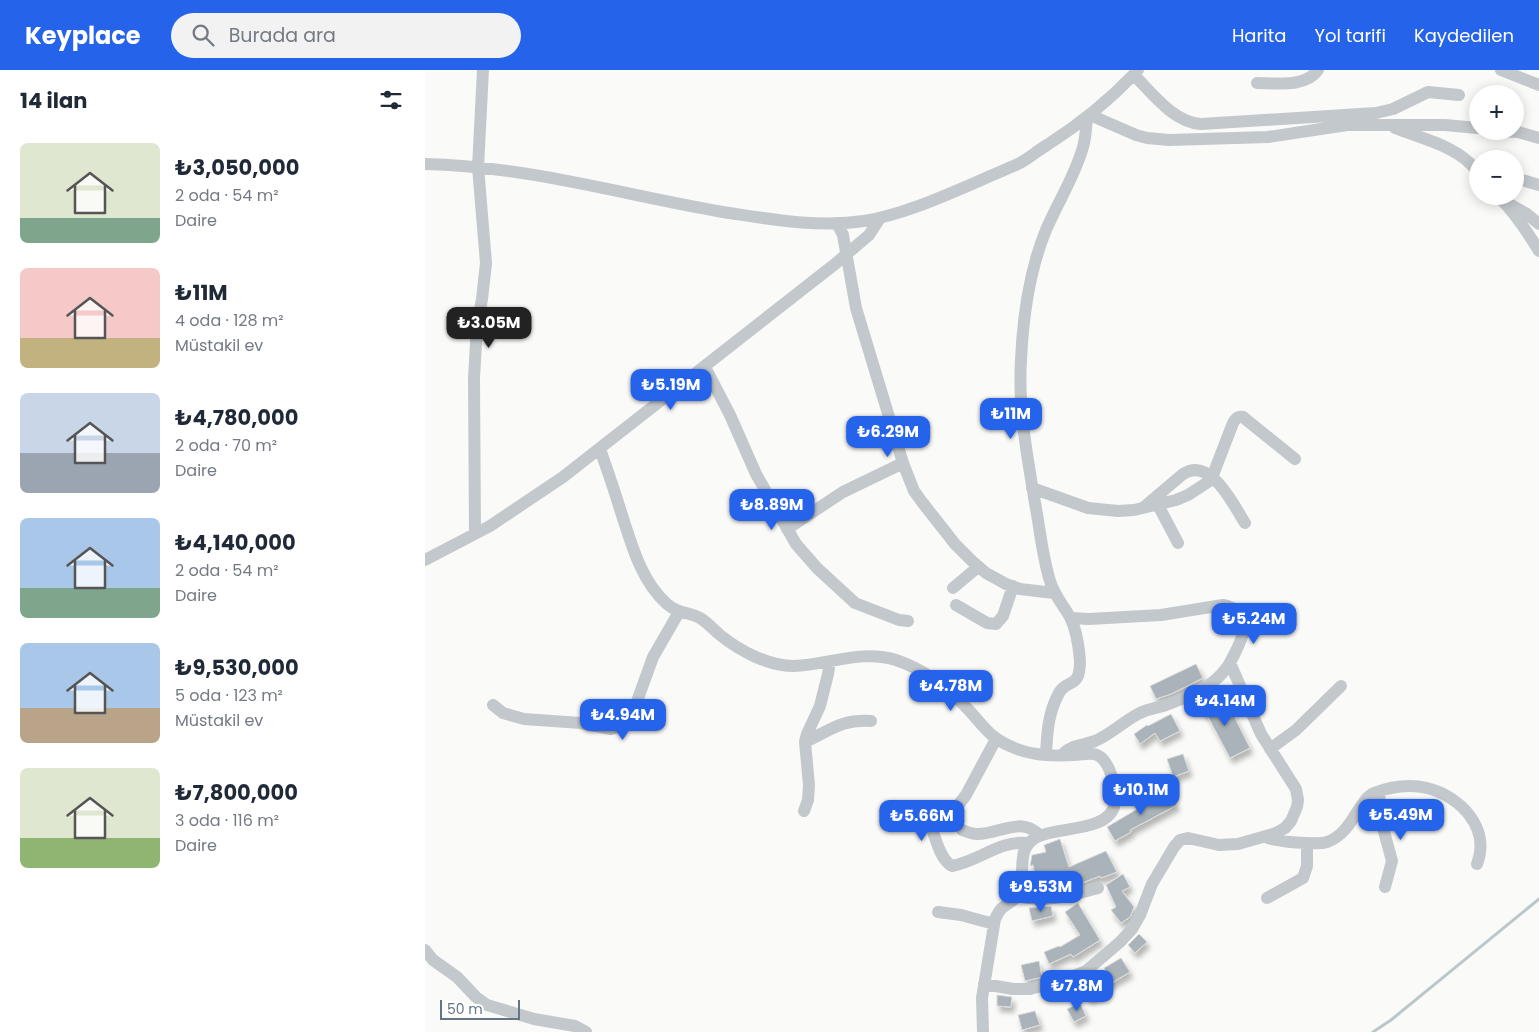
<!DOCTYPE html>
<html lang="tr">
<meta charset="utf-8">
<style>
body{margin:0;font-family:Poppins,sans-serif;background:#f2f2f3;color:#1f2937;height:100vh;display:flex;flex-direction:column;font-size:19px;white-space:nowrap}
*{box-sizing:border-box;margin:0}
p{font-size:16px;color:#747a83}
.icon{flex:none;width:28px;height:28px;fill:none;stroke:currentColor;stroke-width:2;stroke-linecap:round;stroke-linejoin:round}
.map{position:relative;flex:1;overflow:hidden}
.details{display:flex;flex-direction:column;background:#fff;width:425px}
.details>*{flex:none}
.fabs{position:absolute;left:1044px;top:15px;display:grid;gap:10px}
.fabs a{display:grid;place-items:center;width:55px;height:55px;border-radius:50%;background:#fff;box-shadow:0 2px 12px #0003;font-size:25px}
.scale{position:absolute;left:15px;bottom:12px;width:80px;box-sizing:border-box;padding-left:5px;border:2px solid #657683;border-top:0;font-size:14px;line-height:18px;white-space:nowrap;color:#657683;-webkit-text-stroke:4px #fff;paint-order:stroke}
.price{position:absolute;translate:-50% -42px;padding:0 11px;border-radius:10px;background:#2563eb;color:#fff;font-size:16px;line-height:32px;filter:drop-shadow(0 1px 2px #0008)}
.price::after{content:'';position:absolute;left:50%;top:30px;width:15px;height:11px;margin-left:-8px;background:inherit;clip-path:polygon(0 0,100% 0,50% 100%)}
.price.on{background:#222;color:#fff}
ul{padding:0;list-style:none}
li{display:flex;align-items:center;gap:15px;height:125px;padding:0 20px}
li span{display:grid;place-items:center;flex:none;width:140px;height:100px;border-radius:8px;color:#555}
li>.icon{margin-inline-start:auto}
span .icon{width:60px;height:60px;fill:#fffc;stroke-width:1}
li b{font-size:21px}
h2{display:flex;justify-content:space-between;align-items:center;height:60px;padding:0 20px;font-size:21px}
header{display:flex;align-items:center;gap:30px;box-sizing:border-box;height:70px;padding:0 25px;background:#2563eb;color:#fff}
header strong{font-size:24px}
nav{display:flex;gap:28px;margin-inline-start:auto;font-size:18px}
.search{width:350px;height:45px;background:#f2f2f3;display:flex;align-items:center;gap:12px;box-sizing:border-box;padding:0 18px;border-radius:28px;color:#747a83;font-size:19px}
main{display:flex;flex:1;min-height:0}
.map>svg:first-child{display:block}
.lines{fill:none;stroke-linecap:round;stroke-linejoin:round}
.stream{stroke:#bbc7cb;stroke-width:3}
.building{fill:#aab3b9;stroke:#dcdcda;filter:url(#shadow)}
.minor{stroke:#c3c8cc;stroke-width:12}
</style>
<header>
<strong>Keyplace</strong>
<div class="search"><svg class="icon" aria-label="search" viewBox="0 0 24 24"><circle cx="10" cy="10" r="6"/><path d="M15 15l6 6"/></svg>Burada ara</div>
<nav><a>Harita</a><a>Yol tarifi</a><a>Kaydedilen</a></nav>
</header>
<main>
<section class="details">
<h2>14 ilan<svg class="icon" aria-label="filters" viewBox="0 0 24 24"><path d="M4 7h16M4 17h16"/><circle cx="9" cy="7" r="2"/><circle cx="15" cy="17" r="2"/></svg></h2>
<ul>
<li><span style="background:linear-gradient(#dfe7d0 75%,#7fa58c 0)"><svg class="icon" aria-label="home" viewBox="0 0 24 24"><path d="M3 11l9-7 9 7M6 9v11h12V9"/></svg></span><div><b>₺3,050,000</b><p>2 oda · 54 m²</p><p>Daire</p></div></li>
<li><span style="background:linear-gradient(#f6c9c9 70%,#c2b280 0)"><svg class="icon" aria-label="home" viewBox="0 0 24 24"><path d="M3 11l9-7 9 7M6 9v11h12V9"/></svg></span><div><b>₺11M</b><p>4 oda · 128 m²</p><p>Müstakil ev</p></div></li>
<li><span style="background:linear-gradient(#c9d6e8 60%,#9aa5b1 0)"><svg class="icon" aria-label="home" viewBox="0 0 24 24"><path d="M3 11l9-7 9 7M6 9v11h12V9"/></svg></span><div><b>₺4,780,000</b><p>2 oda · 70 m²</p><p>Daire</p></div></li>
<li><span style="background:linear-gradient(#a9c7e8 70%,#7fa58c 0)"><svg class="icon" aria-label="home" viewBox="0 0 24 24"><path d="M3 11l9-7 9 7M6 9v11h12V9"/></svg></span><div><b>₺4,140,000</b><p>2 oda · 54 m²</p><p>Daire</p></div></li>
<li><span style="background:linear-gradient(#a9c7e8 65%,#b9a48a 0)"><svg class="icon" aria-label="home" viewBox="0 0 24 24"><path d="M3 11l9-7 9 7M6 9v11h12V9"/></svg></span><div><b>₺9,530,000</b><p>5 oda · 123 m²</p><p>Müstakil ev</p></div></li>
<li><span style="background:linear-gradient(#dfe7d0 70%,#8fb573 0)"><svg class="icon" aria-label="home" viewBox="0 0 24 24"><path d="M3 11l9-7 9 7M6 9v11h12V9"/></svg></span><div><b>₺7,800,000</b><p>3 oda · 116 m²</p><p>Daire</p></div></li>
</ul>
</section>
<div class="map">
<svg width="1114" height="962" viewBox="0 0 1114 962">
<defs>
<filter id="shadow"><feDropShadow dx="3" dy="5.5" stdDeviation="2.5" flood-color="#0004"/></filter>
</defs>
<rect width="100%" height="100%" fill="#fafaf8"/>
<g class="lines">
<path class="stream" d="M948,962l18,-12 148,-121"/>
</g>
<path class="building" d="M771,594l7,14 -32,16 -15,5 -6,-13z
M788,625l10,17 7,-4 20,40 -20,10 -23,-43 -1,1 -8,-12z
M746,644l9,17 -20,10 -5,-8 -15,11 -6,-10 13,-9 1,1z
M758,684l6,17 -16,6 -6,-18z
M745,723l7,12 -47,25 1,2 -16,9 -8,-14 37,-22 1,1z
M635,769l9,28 37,-16 11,21 -16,6 -1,-2 -26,10 -36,5 -5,-26 -3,1 2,-11 14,-3 -2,-7z
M698,804l7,13 -8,4 12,16 -4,10 -9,6 -10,-13 5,-3 -10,-22z
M653,833l22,37 -27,17 -2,-3 -22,10 -5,-12 15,-6 1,1 20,-12 -15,-23z
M626,836l2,10 -21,5 -3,-13z
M714,864l8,8 -12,11 -7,-8z
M696,888l9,14 -27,16 1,3 -15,8 -6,-10 25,-14 -4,-7z
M614,891l3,16 -17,4 -4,-16z
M572,925l15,2 -1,10 -14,-1z
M655,933l6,13 -12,6 -7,-13z
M610,941l5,14 -18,5 -4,-15z"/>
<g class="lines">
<path class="minor" d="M1076,0l38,15
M709,5c18,18 39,47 67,49l175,-11 17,-4 35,-17 31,3
M832,13c19,0 48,5 61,-13
M665,45l46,20 11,3 22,2 99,-3 79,-12h98l32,3
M970,58c28,11 63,18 82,43
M1071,61l22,1 21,6
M0,94c101,2 199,31 298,48 47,7 94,16 141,9 38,-6 80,-25 115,-40 13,-6 26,-11 39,-17 10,-5 19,-13 29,-19 33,-21 64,-46 91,-75
M1090,108l24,7
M1073,126c17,17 29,35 41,55
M1086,135l16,9 12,10
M412,153l6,12 13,73 47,155 11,28 8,11 33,42 17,17 14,12 20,11 14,5 34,4
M280,297l25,48 26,59 40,70 21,24 38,35 44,17 9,1
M175,379c7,20 14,40 20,60 11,33 20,71 47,95 13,11 21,7 33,14 7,4 14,12 20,17 20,16 48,31 74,31 33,-1 69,-17 102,-6 26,9 48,24 67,44 22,22 23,33 54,45 19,7 38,7 58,6 6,0 16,-3 22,0 13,5 20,35 18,48 -5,30 -57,23 -78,34 -23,12 -10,37 -18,56 -3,7 -11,10 -17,15 -3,3 -5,7 -7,11l-13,79 1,34
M607,418l56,20 30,3 16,-1 42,-10 12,-5 23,-15 22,-57c3,-5 5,-7 10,-6l52,42
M733,435l20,38
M719,437l39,-33c27,-18 50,30 62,49
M362,459l56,-37 60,-29
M50,464l-1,-156 3,-52 5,-27 4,-36 -8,-96 5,-97
M0,490l65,-34 73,-49 272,-213 34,-29 11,-17
M528,518l25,-21
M531,535l31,18 9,1 7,-8 10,-30
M68,635l10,8 21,6 57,4 30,6 11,-3 9,-8 22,-61 26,-45
M571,669l-30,56 -10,13 -21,16 -3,5c4,11 9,31 20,37 27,-5 48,-26 76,-23
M380,672c26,-12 36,-23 66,-21
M845,679l26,-19 45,-44
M639,683c8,-8 20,-8 31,-12 16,-7 28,-19 43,-27 7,-4 17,-6 25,-8 29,-10 57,-21 70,-49 5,-10 10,-19 11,-29 1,-13 -9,-21 -21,-23l-62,10 -72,4 -18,-1
M621,685c1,-22 2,-42 13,-62 8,-15 21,-3 21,-32 -1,-13 -4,-32 -10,-44 -7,-12 -16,-22 -20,-36 -8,-26 -10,-52 -15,-78 -8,-48 -17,-95 -14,-143 2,-44 8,-89 25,-130 12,-28 29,-54 37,-83 3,-10 3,-20 4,-30
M954,722l3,32 10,37 -7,26
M379,741l4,-11 1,-15 -4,-43 2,-8 13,-28 8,-32 2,-13
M537,760c5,2 9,4 15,4 20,1 45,-19 63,2
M841,767c9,5 51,8 61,5 26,-9 31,-42 47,-49 16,-6 35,-9 53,-5 33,8 64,40 50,76
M592,826c28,7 53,0 81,-8
M842,828l36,-20 4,-12v-23
M513,842l23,3 33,9
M0,880l8,10 24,17 19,20 11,8 47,14 41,7 11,6
M559,914l29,5h17l30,-8 26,-10 34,-29 12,-13 8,-14 12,-31 22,-37 6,-7 8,-2 31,7 19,-1 38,-11 9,-5 6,-7 6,-14 1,-7 -2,-11 -35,-55 -31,-71"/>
</g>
</svg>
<div class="fabs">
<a>+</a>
<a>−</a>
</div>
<div class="scale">50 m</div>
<b class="price on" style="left:64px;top:279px">₺3.05M</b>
<b class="price" style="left:246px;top:341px">₺5.19M</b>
<b class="price" style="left:586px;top:370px">₺11M</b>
<b class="price" style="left:463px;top:388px">₺6.29M</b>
<b class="price" style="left:347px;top:461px">₺8.89M</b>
<b class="price" style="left:829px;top:575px">₺5.24M</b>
<b class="price" style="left:526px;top:642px">₺4.78M</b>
<b class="price" style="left:800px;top:657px">₺4.14M</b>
<b class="price" style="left:198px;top:671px">₺4.94M</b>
<b class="price" style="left:716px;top:746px">₺10.1M</b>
<b class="price" style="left:976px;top:771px">₺5.49M</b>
<b class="price" style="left:497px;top:772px">₺5.66M</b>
<b class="price" style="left:616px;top:843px">₺9.53M</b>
<b class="price" style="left:652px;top:942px">₺7.8M</b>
</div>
</main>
